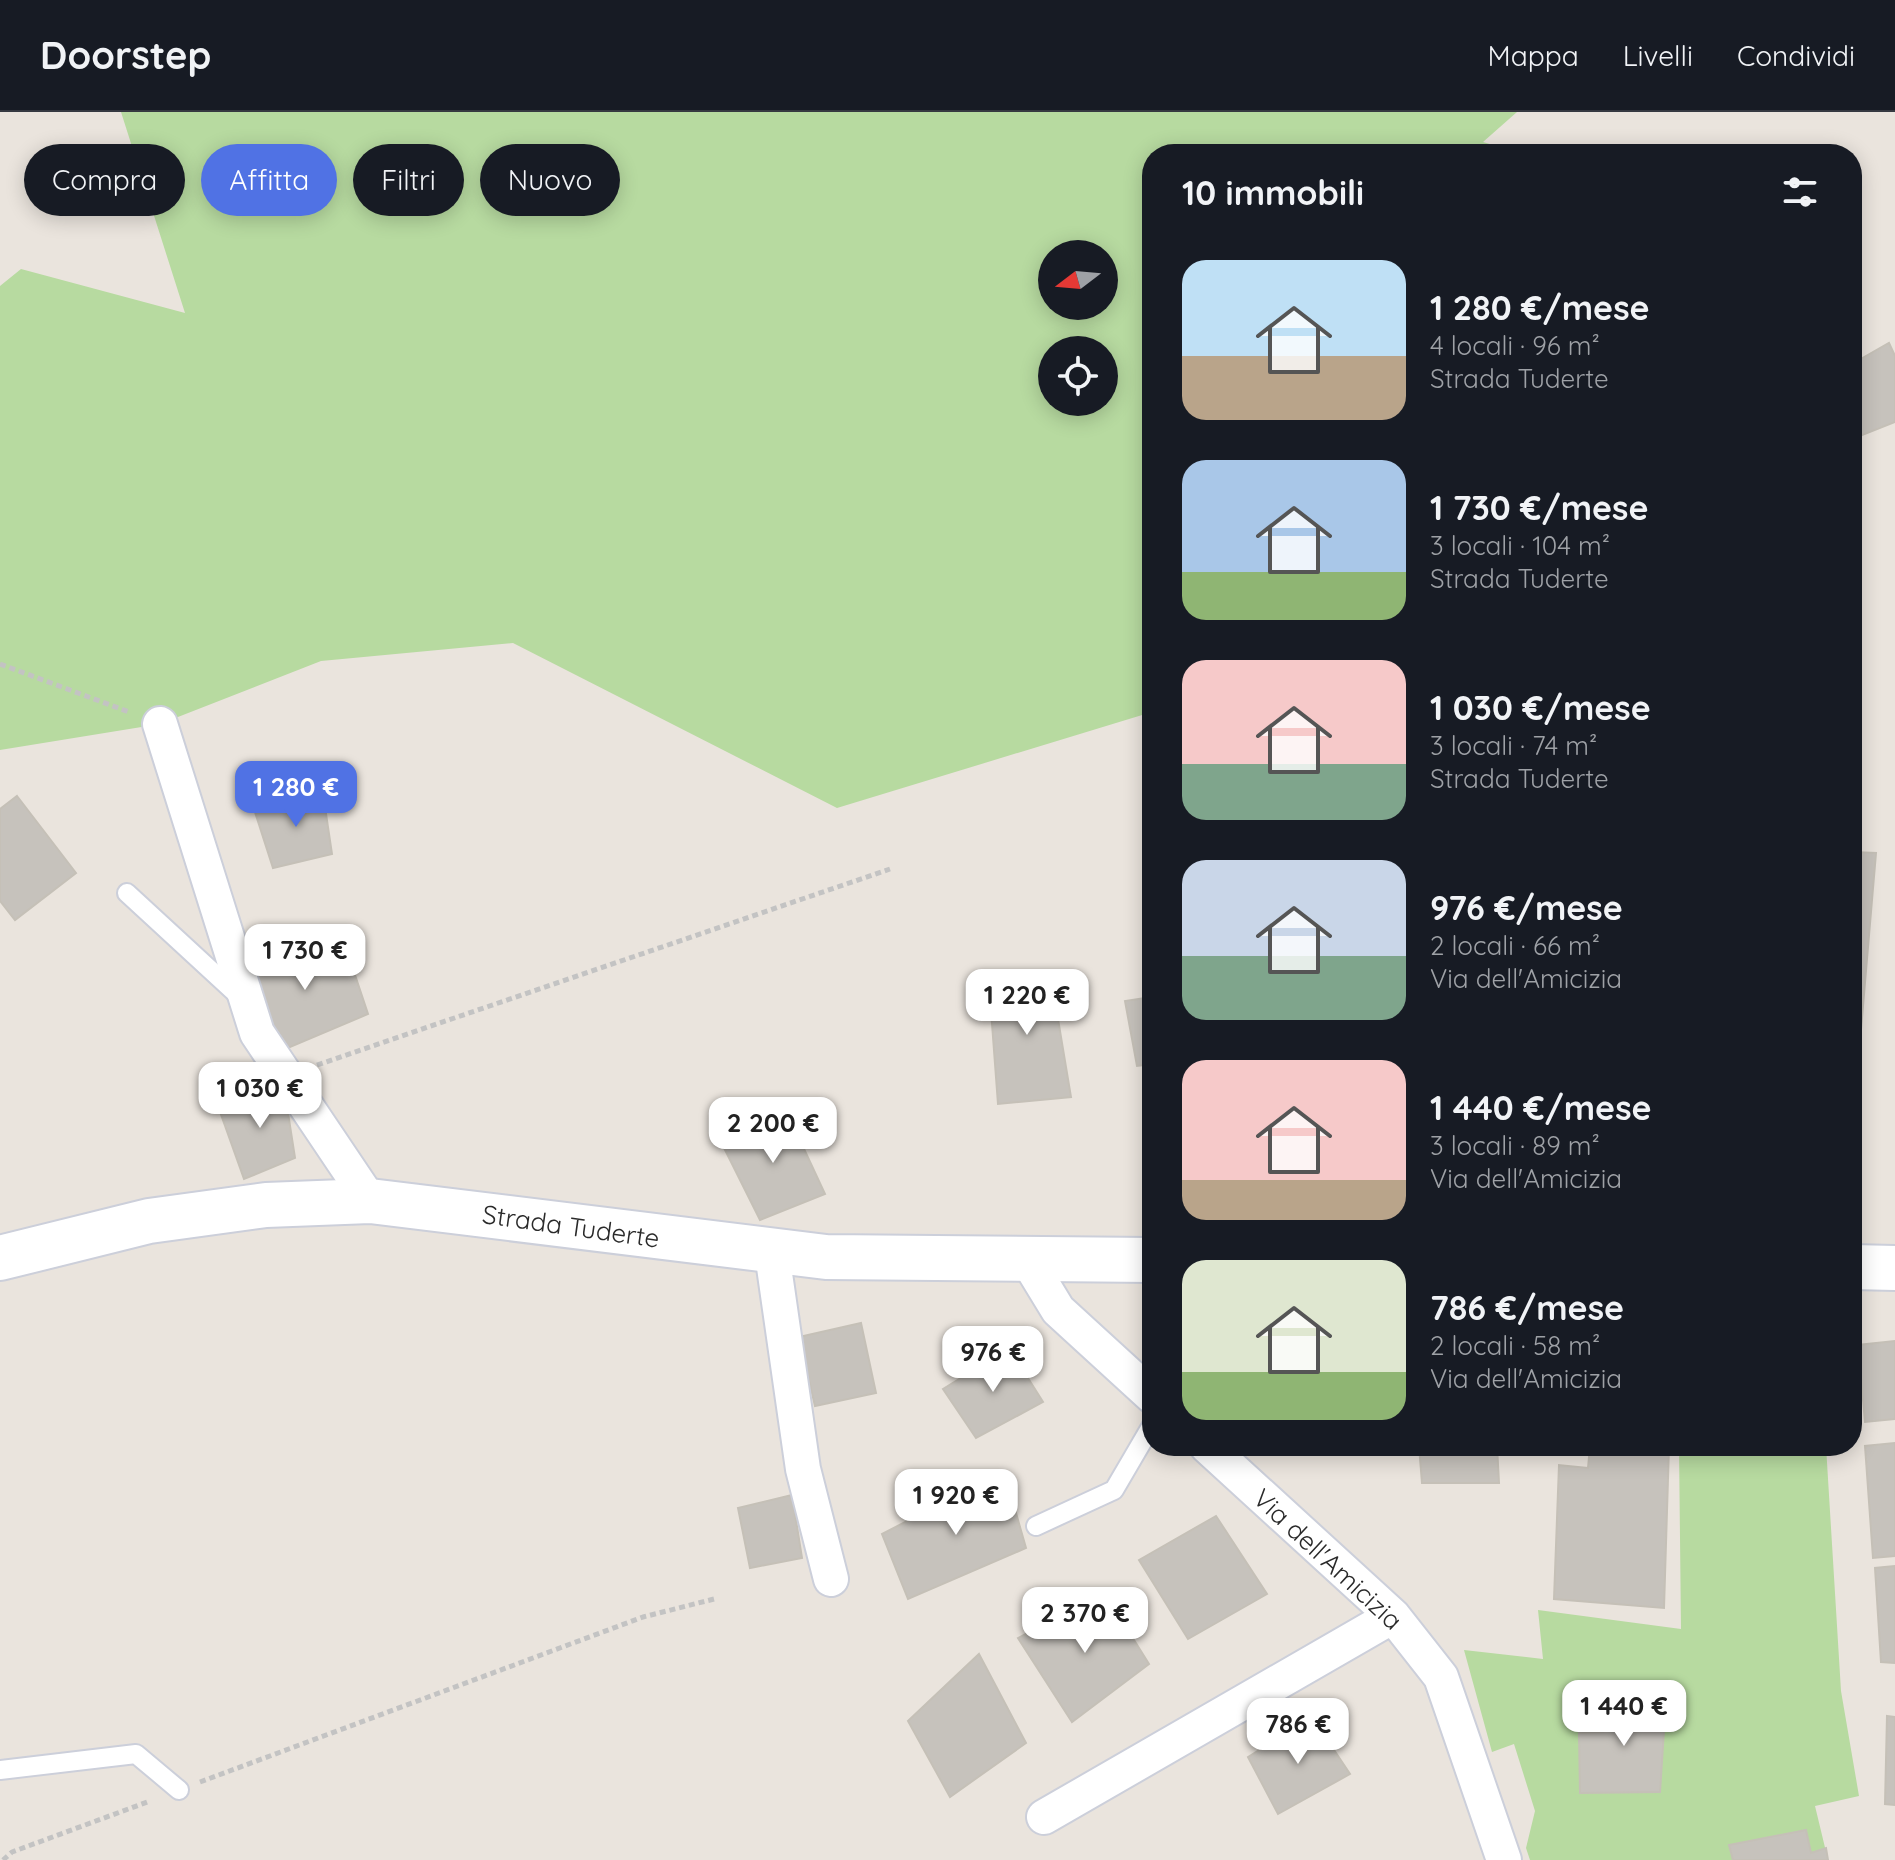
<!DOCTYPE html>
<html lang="it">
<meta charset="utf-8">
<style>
body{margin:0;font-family:Quicksand,sans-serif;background:#242831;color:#f1f3f6;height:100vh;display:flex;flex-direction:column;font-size:30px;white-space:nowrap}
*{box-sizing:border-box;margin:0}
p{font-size:26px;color:#9ea1a6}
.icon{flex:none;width:44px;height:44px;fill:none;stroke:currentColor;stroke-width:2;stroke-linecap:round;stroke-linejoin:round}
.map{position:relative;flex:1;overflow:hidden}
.panel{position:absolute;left:1142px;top:32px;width:720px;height:1312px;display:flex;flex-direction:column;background:#171b24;border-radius:32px;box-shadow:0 4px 20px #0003}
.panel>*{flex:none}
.top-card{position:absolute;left:24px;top:32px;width:760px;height:72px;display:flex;gap:16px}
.needle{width:52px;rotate:254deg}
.tools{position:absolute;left:1038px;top:128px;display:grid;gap:16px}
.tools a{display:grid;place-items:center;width:80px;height:80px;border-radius:50%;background:#171b24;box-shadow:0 4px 20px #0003;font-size:40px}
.price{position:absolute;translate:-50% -68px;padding:0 18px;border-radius:16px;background:#fff;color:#222;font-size:26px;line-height:52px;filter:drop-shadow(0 2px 4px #0008)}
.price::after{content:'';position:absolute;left:50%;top:48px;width:24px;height:18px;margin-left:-12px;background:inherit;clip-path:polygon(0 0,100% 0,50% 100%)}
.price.active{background:#5072e4;color:#fff}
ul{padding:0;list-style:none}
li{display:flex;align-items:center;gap:24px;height:200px;padding:0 40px}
li span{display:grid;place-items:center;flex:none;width:224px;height:160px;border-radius:24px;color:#555}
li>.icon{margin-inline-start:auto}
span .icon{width:96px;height:96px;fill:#fffc;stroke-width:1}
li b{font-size:34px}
h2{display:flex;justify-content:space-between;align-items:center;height:96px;padding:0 40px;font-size:34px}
.chip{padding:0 28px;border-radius:36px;background:#171b24;box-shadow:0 4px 20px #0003;font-size:28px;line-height:72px}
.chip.active{background:#5072e4;color:#fff}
header{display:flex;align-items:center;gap:48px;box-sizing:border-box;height:112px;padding:0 40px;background:#171b24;border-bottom:2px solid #363941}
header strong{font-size:38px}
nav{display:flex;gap:44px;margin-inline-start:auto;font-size:28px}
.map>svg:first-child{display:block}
.green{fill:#b7daa0;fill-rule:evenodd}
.building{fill:#c6c2bc;stroke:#c5c0b7;stroke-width:2}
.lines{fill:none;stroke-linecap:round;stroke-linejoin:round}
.lane-casing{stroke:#cccfda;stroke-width:22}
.street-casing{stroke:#cccfda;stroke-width:38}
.secondary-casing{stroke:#cccfda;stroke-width:48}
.path{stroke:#c3c3c3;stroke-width:5;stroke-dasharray:6 4;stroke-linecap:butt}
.lane{stroke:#fff;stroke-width:18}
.street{stroke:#fff;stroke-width:34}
.secondary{stroke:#fff;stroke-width:44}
.labels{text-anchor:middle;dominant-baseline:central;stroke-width:8;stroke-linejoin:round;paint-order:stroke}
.street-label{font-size:26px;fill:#2a2a2a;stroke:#fff}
</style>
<header>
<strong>Doorstep</strong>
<nav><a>Mappa</a><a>Livelli</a><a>Condividi</a></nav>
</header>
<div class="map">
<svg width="1895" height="1748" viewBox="0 0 1895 1748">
<rect width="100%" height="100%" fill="#eae4dd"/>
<path class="green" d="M121,0h1396l-34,30 40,12h-371v558l-315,96 -324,-165 -192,18 -161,63 -160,26v-464l21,-17 164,44zM1052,142h52v52h-52zM1052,238h52v52h-52z
M1679,1334h147l15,245 18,105 -44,10 13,54h-298l-4,-12 9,-37 -21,-67 -22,8 -28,-102 79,9 -5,-49 143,19z"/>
<path class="building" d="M1889,231l6,13v66l-43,17v-75z
M322,675l10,67 -59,14 -18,-56z
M17,684l59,77 -61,47 -15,-19v-92z
M1852,740l24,1 -21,247h-3z
M317,821l-6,28 36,-10 21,63 -92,39 -30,-95z
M988,858l62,1 21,126 -73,7z
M1152,885v67l-15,2 -12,-65z
M283,969l12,77 -51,21 -26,-73z
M784,994l41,88 -65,26 -39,-78z
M861,1211l15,70 -61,13 -16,-69z
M1895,1229v78l-30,3 -7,-77z
M1009,1236l34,54 -67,36 -33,-49z
M1895,1331v113l-22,2 -8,-112z
M1419,1334h78l2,37h-77z
M1590,1334h79l-5,162 -110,-9 5,-134 29,3z
M1004,1359l22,77 -118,51 -26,-65z
M792,1383l10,63 -52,10 -12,-60z
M1216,1404l51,78 -79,45 -49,-79z
M1895,1454v97l-14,-1 -6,-94z
M1104,1480l45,72 -77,58 -54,-84z
M979,1542l47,89 -76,54 -42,-76z
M1602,1584l64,3 -6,93 -80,1 -1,-60 24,-1z
M1887,1604l8,1v88l-10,-1z
M1312,1605l38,57 -72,40 -30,-57z
M1806,1718l5,23 15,-5 2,12h-95l-4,-15z"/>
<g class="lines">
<g class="lane-casing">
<path id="lane" d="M127,781l114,105
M1036,1414l78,-36 38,-65
M0,1658l136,-16 43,36"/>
</g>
<g class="street-casing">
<path id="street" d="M160,612l97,309 113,168
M772,1141l31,216 28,110
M1027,1147l31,51 94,86
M1207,1334l186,170 48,61 63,183
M1044,1705l349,-201"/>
</g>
<g class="secondary-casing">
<path id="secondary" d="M0,1146l149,-37 117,-16 104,-4 456,56 326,3
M1852,1155l43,1"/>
</g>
<path class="path" d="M0,552l129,48
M317,953l573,-196
M200,1670l443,-165 71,-18
M3,1748l9,-8 138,-51"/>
<use href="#lane" class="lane"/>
<use href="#street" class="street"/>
<use href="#secondary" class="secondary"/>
</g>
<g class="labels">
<g class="street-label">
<text transform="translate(571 1114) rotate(8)">Strada Tuderte</text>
<text transform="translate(1328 1447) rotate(43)">Via dell'Amicizia</text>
</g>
</g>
</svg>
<div class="tools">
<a><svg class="needle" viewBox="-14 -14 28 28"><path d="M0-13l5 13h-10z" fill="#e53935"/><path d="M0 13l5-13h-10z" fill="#9ea1a6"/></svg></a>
<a><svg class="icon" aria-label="locate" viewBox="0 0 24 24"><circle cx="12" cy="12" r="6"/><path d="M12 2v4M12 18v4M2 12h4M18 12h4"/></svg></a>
</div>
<b class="price active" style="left:296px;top:717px">1 280 €</b>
<b class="price" style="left:305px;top:880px">1 730 €</b>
<b class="price" style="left:1027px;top:925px">1 220 €</b>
<b class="price" style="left:260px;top:1018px">1 030 €</b>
<b class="price" style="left:773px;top:1053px">2 200 €</b>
<b class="price" style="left:993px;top:1282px">976 €</b>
<b class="price" style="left:956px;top:1425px">1 920 €</b>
<b class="price" style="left:1085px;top:1543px">2 370 €</b>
<b class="price" style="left:1624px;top:1636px">1 440 €</b>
<b class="price" style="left:1298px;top:1654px">786 €</b>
<div class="top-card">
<a class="chip">Compra</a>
<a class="chip active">Affitta</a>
<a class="chip">Filtri</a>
<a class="chip">Nuovo</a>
</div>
<section class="panel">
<h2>10 immobili<svg class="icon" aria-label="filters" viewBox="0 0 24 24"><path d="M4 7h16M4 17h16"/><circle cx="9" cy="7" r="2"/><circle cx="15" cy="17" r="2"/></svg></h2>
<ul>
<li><span style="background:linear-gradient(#bfe0f5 60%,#b9a48a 0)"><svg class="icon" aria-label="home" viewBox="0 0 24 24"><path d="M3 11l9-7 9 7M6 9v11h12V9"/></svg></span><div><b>1 280 €/mese</b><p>4 locali · 96 m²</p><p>Strada Tuderte</p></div></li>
<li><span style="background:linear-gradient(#a9c7e8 70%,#8fb573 0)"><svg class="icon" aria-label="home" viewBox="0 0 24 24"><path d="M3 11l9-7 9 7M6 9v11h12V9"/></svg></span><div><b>1 730 €/mese</b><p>3 locali · 104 m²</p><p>Strada Tuderte</p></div></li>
<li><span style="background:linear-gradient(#f6c9c9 65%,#7fa58c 0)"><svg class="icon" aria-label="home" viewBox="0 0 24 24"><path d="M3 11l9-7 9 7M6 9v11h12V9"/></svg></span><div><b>1 030 €/mese</b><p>3 locali · 74 m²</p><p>Strada Tuderte</p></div></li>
<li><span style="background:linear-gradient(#c9d6e8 60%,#7fa58c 0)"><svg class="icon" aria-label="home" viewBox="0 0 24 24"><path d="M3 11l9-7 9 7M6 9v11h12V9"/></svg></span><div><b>976 €/mese</b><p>2 locali · 66 m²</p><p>Via dell'Amicizia</p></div></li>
<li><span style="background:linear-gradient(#f6c9c9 75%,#b9a48a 0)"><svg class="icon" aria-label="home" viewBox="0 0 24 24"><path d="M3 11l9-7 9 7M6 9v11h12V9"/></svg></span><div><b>1 440 €/mese</b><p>3 locali · 89 m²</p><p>Via dell'Amicizia</p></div></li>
<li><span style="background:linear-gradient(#dfe7d0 70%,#8fb573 0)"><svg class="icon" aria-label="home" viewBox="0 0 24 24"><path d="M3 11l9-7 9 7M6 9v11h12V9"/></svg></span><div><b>786 €/mese</b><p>2 locali · 58 m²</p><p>Via dell'Amicizia</p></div></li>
</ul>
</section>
</div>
